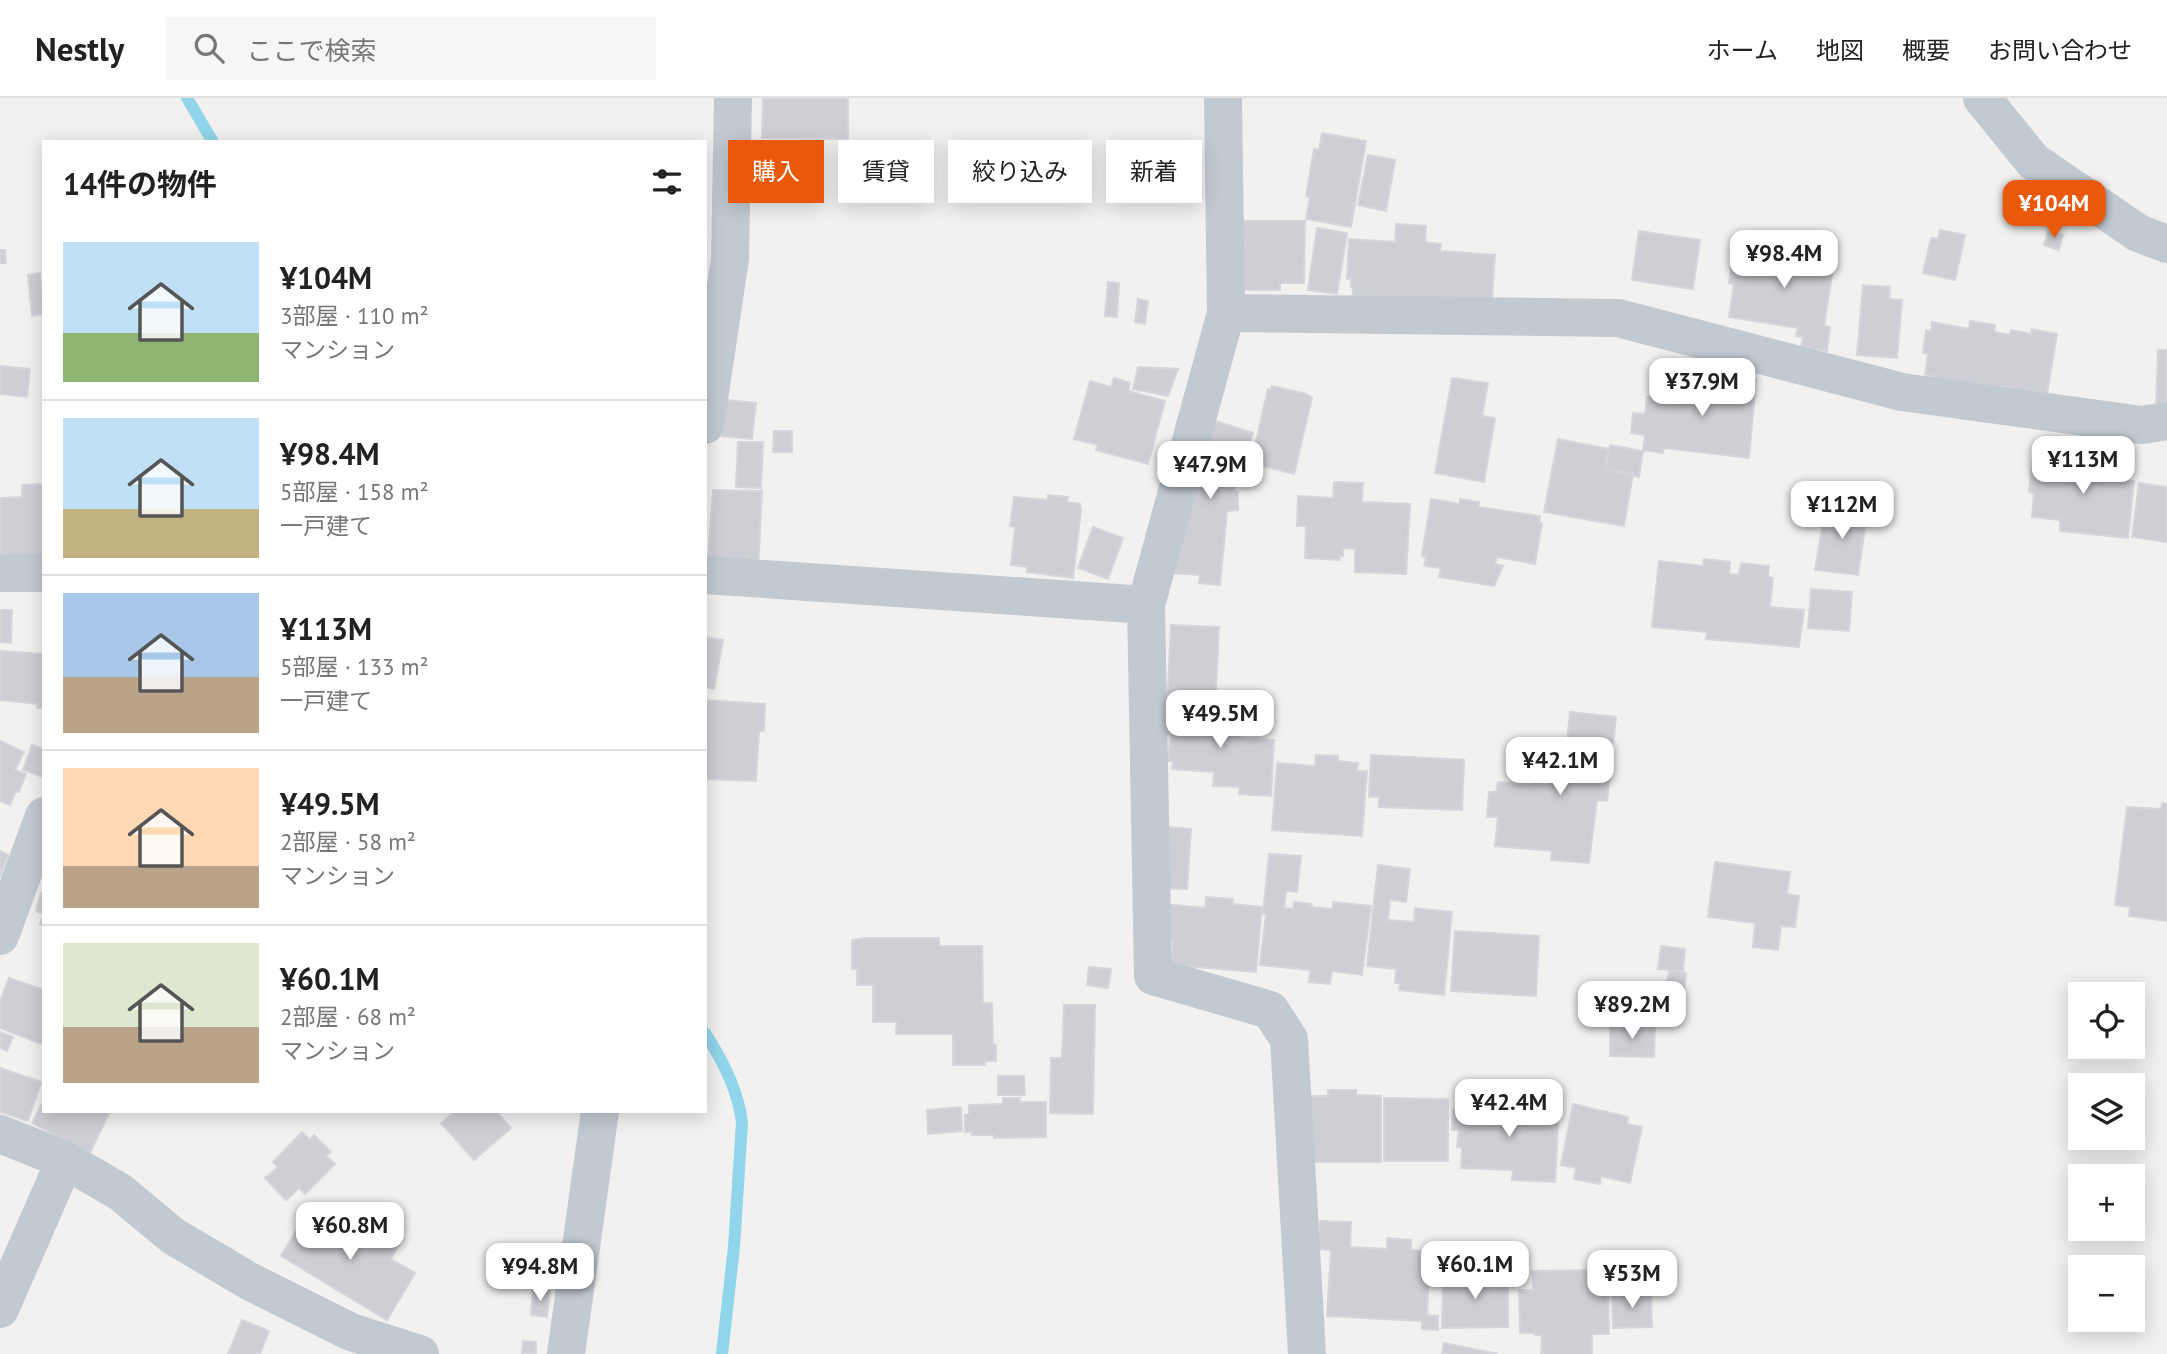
<!DOCTYPE html>
<html lang="ja">
<meta charset="utf-8">
<style>
body{margin:0;font-family:"PT Sans","Noto Sans JP",sans-serif;background:#f6f6f6;color:#222;height:100vh;display:flex;flex-direction:column;font-size:26px;white-space:nowrap}
*{box-sizing:border-box;margin:0}
p{font-size:23px;color:#767676}
.icon{flex:none;width:38px;height:38px;fill:none;stroke:currentColor;stroke-width:2;stroke-linecap:round;stroke-linejoin:round}
.map{position:relative;flex:1;overflow:hidden}
.panel{position:absolute;left:42px;top:42px;width:665px;height:973px;display:flex;flex-direction:column;background:#fff;border-radius:0px;box-shadow:0 4px 18px #0003}
.panel>*{flex:none}
.banner{position:absolute;left:728px;top:42px;width:665px;height:63px;display:flex;gap:14px}
.tools{position:absolute;left:2068px;top:884px;display:grid;gap:14px}
.tools a{display:grid;place-items:center;width:77px;height:77px;border-radius:0px;background:#fff;box-shadow:0 4px 18px #0003;font-size:35px}
.price{position:absolute;translate:-50% -60px;padding:0 16px;border-radius:14px;background:#fff;color:#222;font-size:23px;line-height:46px;filter:drop-shadow(0 2px 4px #0008)}
.price::after{content:'';position:absolute;left:50%;top:42px;width:21px;height:16px;margin-left:-10px;background:inherit;clip-path:polygon(0 0,100% 0,50% 100%)}
.price.on{background:#ea580c;color:#fff}
ul{padding:0;list-style:none}
li{display:flex;align-items:center;gap:21px;height:175px;padding:0 21px}
li+li{border-top:2px solid #e0e0e0}
li span{display:grid;place-items:center;flex:none;width:196px;height:140px;border-radius:0px;color:#555}
li>.icon{margin-inline-start:auto}
span .icon{width:84px;height:84px;fill:#fffc;stroke-width:1}
li b{font-size:30px}
h2{display:flex;justify-content:space-between;align-items:center;height:84px;padding:0 21px;font-size:30px}
.tag{padding:0 24px;border-radius:0px;background:#fff;box-shadow:0 4px 18px #0003;font-size:24px;line-height:63px}
.tag.on{background:#ea580c;color:#fff}
header{display:flex;align-items:center;gap:42px;box-sizing:border-box;height:98px;padding:0 35px;background:#fff;border-bottom:2px solid #e0e0e0}
header strong{font-size:33px}
nav{display:flex;gap:38px;margin-inline-start:auto;font-size:24px}
.search{width:490px;height:63px;background:#f6f6f6;display:flex;align-items:center;gap:18px;box-sizing:border-box;padding:0 24px;border-radius:0px;color:#767676;font-size:26px}
.map>svg:first-child{display:block}
.lines{fill:none;stroke-linecap:round;stroke-linejoin:round}
.stream{stroke:#90d5e9;stroke-width:12}
.building{fill:#cdcfd4;stroke:#d5d6db;stroke-width:2}
.minor{stroke:#c2cad1;stroke-width:38}
.tertiary{stroke:#c2cad1;stroke-width:38}
</style>
<header>
<strong>Nestly</strong>
<div class="search"><svg class="icon" aria-label="search" viewBox="0 0 24 24"><circle cx="10" cy="10" r="6"/><path d="M15 15l6 6"/></svg>ここで検索</div>
<nav><a>ホーム</a><a>地図</a><a>概要</a><a>お問い合わせ</a></nav>
</header>
<div class="map">
<svg width="2167" height="1256" viewBox="0 0 2167 1256">
<rect width="100%" height="100%" fill="#f3f0f0"/>
<g class="lines">
<path class="stream" d="M187,0l26,44
M705,935c17,26 33,57 37,89l-8,125 -12,107"/>
</g>
<path class="building" d="M763,0h85v41l-86,-1z
M1322,35l44,8 -15,86 -45,-8 4,-22 -4,-1 8,-47 5,1z
M1368,57l27,5 -9,51 -28,-6z
M1232,123h73l-1,62h-24v7h-48z
M1396,126l30,2 -1,16 16,2 -1,7 55,4 -4,61 -139,-12 1,-17h-2v-9l-4,1 2,-40 46,3z
M1317,130l30,5 -10,61 -29,-4z
M1940,132l25,5 -10,45 -32,-7 8,-35 7,1z
M1639,133l61,9 -7,49 -61,-9z
M2048,133l15,4 -4,15 -15,-5z
M1795,144l25,3 -2,15 16,2 -10,64 6,1 -3,24 -26,-4 2,-10 -7,-1 2,-8 -69,-11 5,-33 -5,-1 6,-38 58,10z
M0,152h5l1,13h-6z
M40,175l4,41 -12,2 -4,-41z
M1108,184l11,1 -2,34 -12,-1z
M1863,187l27,2 -1,12 13,1 -5,58 -40,-3z
M1138,201l10,2 -3,23 -10,-2z
M1970,223l25,4 -1,7 16,3 1,-5 20,4 1,-5 25,5 -10,60 -45,-8 -1,7 -69,-14v-3l-7,-1 3,-21 -5,-1 3,-23 5,1 1,-9 37,7z
M2158,252h9v55l-11,-1z
M1718,266l22,5 -1,9 17,2 -7,78 -85,-10 -1,5 -20,-3 2,-15 -14,-2 2,-20 12,1 2,-17 12,1 1,-3 39,3 1,-23 18,1z
M0,268l30,3 -3,28 -27,-3z
M1138,269l40,2 -10,27 -35,-7z
M1114,280l16,5 -2,8 37,10 -17,63 -52,-14 2,-5 -24,-6 16,-58 21,6z
M1452,280l36,5 -6,33 13,2 -11,64 -49,-9z
M1272,288l34,8 6,4 -18,76 -43,-11 17,-74 3,1z
M726,302l30,3 -4,36 -30,-3z
M1203,319l50,16 -19,58 4,1v18l-11,1 -7,74 -21,-2 1,-8 -30,-2z
M774,333h18v21h-19z
M1558,341l51,10 -4,20 28,5 -9,52 -80,-14z
M738,344h25l-2,46 -25,-1z
M1610,347l33,6 -4,26 -33,-8z
M2032,361l62,7v-6l33,3 -2,18h9l-6,57 -68,-7v-11l-28,-3 2,-24 -5,-1z
M1334,384l29,1 -1,19 48,2 -4,70 -51,-2v-23l-12,-1v8l-4,-1 1,5 -35,-2 1,-32h-9l1,-30 35,2z
M2139,385l28,4v55l-35,-5z
M44,386v75l-44,2v-63l22,-1v-12z
M713,392l49,1 -4,81 -51,3z
M1048,397l20,2 -1,5 13,2 1,7 -8,67 -46,-6v-5l-16,-2 4,-38 -5,-1 4,-29 33,3z
M1431,401l29,5v-5l19,3 -1,5 62,9 -1,7h3l-7,41 -38,-7 -2,7 8,2 -9,20 -55,-9 2,-9 -17,-2 2,-9 -4,-1z
M1843,408l25,3 -10,66 -43,-5 10,-60 16,3z
M1093,429l30,11 -15,41 -30,-11z
M1704,461l26,3 -1,12 10,1 2,-12 28,3 -1,11 5,1 -3,29 34,3 -5,37 -93,-8 1,-7 -55,-5 7,-66 44,5z
M1811,491l41,3 -3,39 -41,-3z
M0,512h12l-1,33 -11,-1z
M1171,527l48,2 -4,80 -48,-2z
M705,539l18,3 -9,49 -9,-2z
M0,553l44,3v54h-7l1,-4 -38,-4z
M705,602l60,4 -1,27h-5l-3,50 -51,-2z
M1164,611l78,5 -2,24 34,2 -3,56 -32,-2 1,-7 -27,-1 1,-14 -42,-3 1,-8h-5l2,-26h-7z
M1570,614l46,5 -9,84 -10,-1 -8,63 -38,-3 1,-9 -57,-5 3,-29h-11l2,-25h7l2,-10 34,3v-2l17,2 1,-5 13,2z
M0,643l24,11 -9,18 11,4 -7,18 -3,-1 -6,14 -10,-4z
M32,647l12,4 -1,28 -20,-7z
M1316,657l22,1v5l20,2 -1,8h10l-5,65 -90,-6 5,-67 38,3z
M1371,657l93,5 -2,50 -83,-3v-10h-10z
M2162,705l5,1v117l-38,-5 1,-9 -15,-2 12,-98 34,2z
M1154,728l37,3 -4,60 -37,-1z
M0,753l8,4 -8,22z
M1269,756l32,2 -4,36 -11,-1 -2,17 9,1 1,-7 18,2 -1,3 22,2v-7l38,4 -9,69 -30,-4 -2,13 -21,-2 1,-12 -50,-5 6,-51h-3z
M1715,764l75,10 -3,22 12,2 -4,31 -14,-1 -3,24 -25,-3 2,-24 -47,-6z
M1378,767l32,4 -4,33 -16,-2 -2,20 26,2 1,-14 37,4 -8,83 -45,-5 1,-7h-5l1,-14 -29,-3z
M41,795h3v32l-4,-1 4,-10 -8,-3z
M1206,799l27,2v5l29,3 -6,65 -85,-7 2,-24 -11,-1 3,-36 40,4z
M1455,833l84,5 -3,60 -85,-5z
M865,840h74v8h43l1,57h9l1,41 3,1v16h-11v4h-32v-31h-57l1,-12h-24v-37h-16v-16h-5v-29z
M1661,848l24,3 -2,22 -25,-2z
M1089,869l22,2 -3,19 -21,-3z
M1669,873l17,2 -2,20 -18,-2z
M9,880l35,12v55l-44,-17v-26z
M1064,907h31l-2,109 -43,-1 1,-55h11z
M1610,928h45l-1,31 -44,-1z
M0,934l13,5 -6,14 -7,-3z
M0,970l41,14 -13,39 -28,-9z
M998,978h26l1,19h-27z
M1328,992h28v5l25,1v66h-87l-6,-66h40z
M1003,1000h17l-1,4h27v35l-52,1v-3h-22v-3h-7v-17l4,-1v-9l34,-1z
M1384,1000l64,1v62h-64z
M44,1002v11h66l-20,42 -58,-30z
M1458,1005l101,4 -4,75 -43,-2 1,-10 -52,-2 1,-21h-5l2,-17h-7l1,-20h5z
M1573,1006l55,13 -1,7 15,3 -12,56 -29,-7 -1,8 -26,-5 2,-11 -15,-3z
M961,1009l1,24 -34,3 -1,-24z
M455,1013h41l15,17 -37,32 -33,-37z
M302,1034l8,8 4,-5 17,17 -5,4 9,8 -30,30 -6,-6 -13,12 -21,-22 13,-11 -5,-5z
M311,1108l60,35 6,-10 22,13 -8,15 24,14 -28,47 -106,-64z
M1320,1123l31,1 -1,25 37,2v-11l24,2v10l19,1 -3,64 11,1v14l-16,-1v-8l-95,-5 4,-66 -13,-1z
M1608,1172l1,64h-17v20h-51l1,-19h-7v-2h-15l-1,-43h14l-1,-19z
M1464,1175l37,1v4h7v49l-66,1 1,-51 21,1z
M533,1192l17,1 -3,26 -16,-2z
M1651,1193l1,36 -39,1 -1,-35z
M242,1222l27,11 -9,23h-32z
M523,1243l13,1v12l-14,-1z
M1444,1245l54,11h-56z"/>
<g class="lines">
<path class="minor" d="M1223,0l3,215 -80,292 7,371 117,34 19,29 18,315
M1982,0l51,63 105,72 29,11
M1226,215l392,5 284,74 240,33 25,-4
M0,475h44
M705,477l441,30
M0,838l44,-120
M0,1036l65,26 55,32 53,44 76,45 102,51 69,22
M0,1211l65,-149"/>
<path class="tertiary" d="M705,327l25,-166 3,-161
M566,1256l34,-243"/>
</g>
</svg>
<div class="tools">
<a><svg class="icon" aria-label="locate" viewBox="0 0 24 24"><circle cx="12" cy="12" r="6"/><path d="M12 2v4M12 18v4M2 12h4M18 12h4"/></svg></a>
<a><svg class="icon" aria-label="layers" viewBox="0 0 24 24"><path d="M12 4l9 5-9 5-9-5zM3 14l9 5 9-5"/></svg></a>
<a>+</a>
<a>−</a>
</div>
<b class="price on" style="left:2054px;top:142px">¥104M</b>
<b class="price" style="left:1784px;top:192px">¥98.4M</b>
<b class="price" style="left:1702px;top:320px">¥37.9M</b>
<b class="price" style="left:2083px;top:398px">¥113M</b>
<b class="price" style="left:1210px;top:403px">¥47.9M</b>
<b class="price" style="left:1842px;top:443px">¥112M</b>
<b class="price" style="left:1220px;top:652px">¥49.5M</b>
<b class="price" style="left:1560px;top:699px">¥42.1M</b>
<b class="price" style="left:1632px;top:943px">¥89.2M</b>
<b class="price" style="left:1509px;top:1041px">¥42.4M</b>
<b class="price" style="left:350px;top:1164px">¥60.8M</b>
<b class="price" style="left:1475px;top:1203px">¥60.1M</b>
<b class="price" style="left:540px;top:1205px">¥94.8M</b>
<b class="price" style="left:1632px;top:1212px">¥53M</b>
<div class="banner">
<a class="tag on">購入</a>
<a class="tag">賃貸</a>
<a class="tag">絞り込み</a>
<a class="tag">新着</a>
</div>
<section class="panel">
<h2>14件の物件<svg class="icon" aria-label="filters" viewBox="0 0 24 24"><path d="M4 7h16M4 17h16"/><circle cx="9" cy="7" r="2"/><circle cx="15" cy="17" r="2"/></svg></h2>
<ul>
<li><span style="background:linear-gradient(#bfe0f5 65%,#8fb573 0)"><svg class="icon" aria-label="home" viewBox="0 0 24 24"><path d="M3 11l9-7 9 7M6 9v11h12V9"/></svg></span><div><b>¥104M</b><p>3部屋 · 110 m²</p><p>マンション</p></div></li>
<li><span style="background:linear-gradient(#bfe0f5 65%,#c2b280 0)"><svg class="icon" aria-label="home" viewBox="0 0 24 24"><path d="M3 11l9-7 9 7M6 9v11h12V9"/></svg></span><div><b>¥98.4M</b><p>5部屋 · 158 m²</p><p>一戸建て</p></div></li>
<li><span style="background:linear-gradient(#a9c7e8 60%,#b9a48a 0)"><svg class="icon" aria-label="home" viewBox="0 0 24 24"><path d="M3 11l9-7 9 7M6 9v11h12V9"/></svg></span><div><b>¥113M</b><p>5部屋 · 133 m²</p><p>一戸建て</p></div></li>
<li><span style="background:linear-gradient(#ffd9b3 70%,#b9a48a 0)"><svg class="icon" aria-label="home" viewBox="0 0 24 24"><path d="M3 11l9-7 9 7M6 9v11h12V9"/></svg></span><div><b>¥49.5M</b><p>2部屋 · 58 m²</p><p>マンション</p></div></li>
<li><span style="background:linear-gradient(#dfe7d0 60%,#b9a48a 0)"><svg class="icon" aria-label="home" viewBox="0 0 24 24"><path d="M3 11l9-7 9 7M6 9v11h12V9"/></svg></span><div><b>¥60.1M</b><p>2部屋 · 68 m²</p><p>マンション</p></div></li>
</ul>
</section>
</div>
